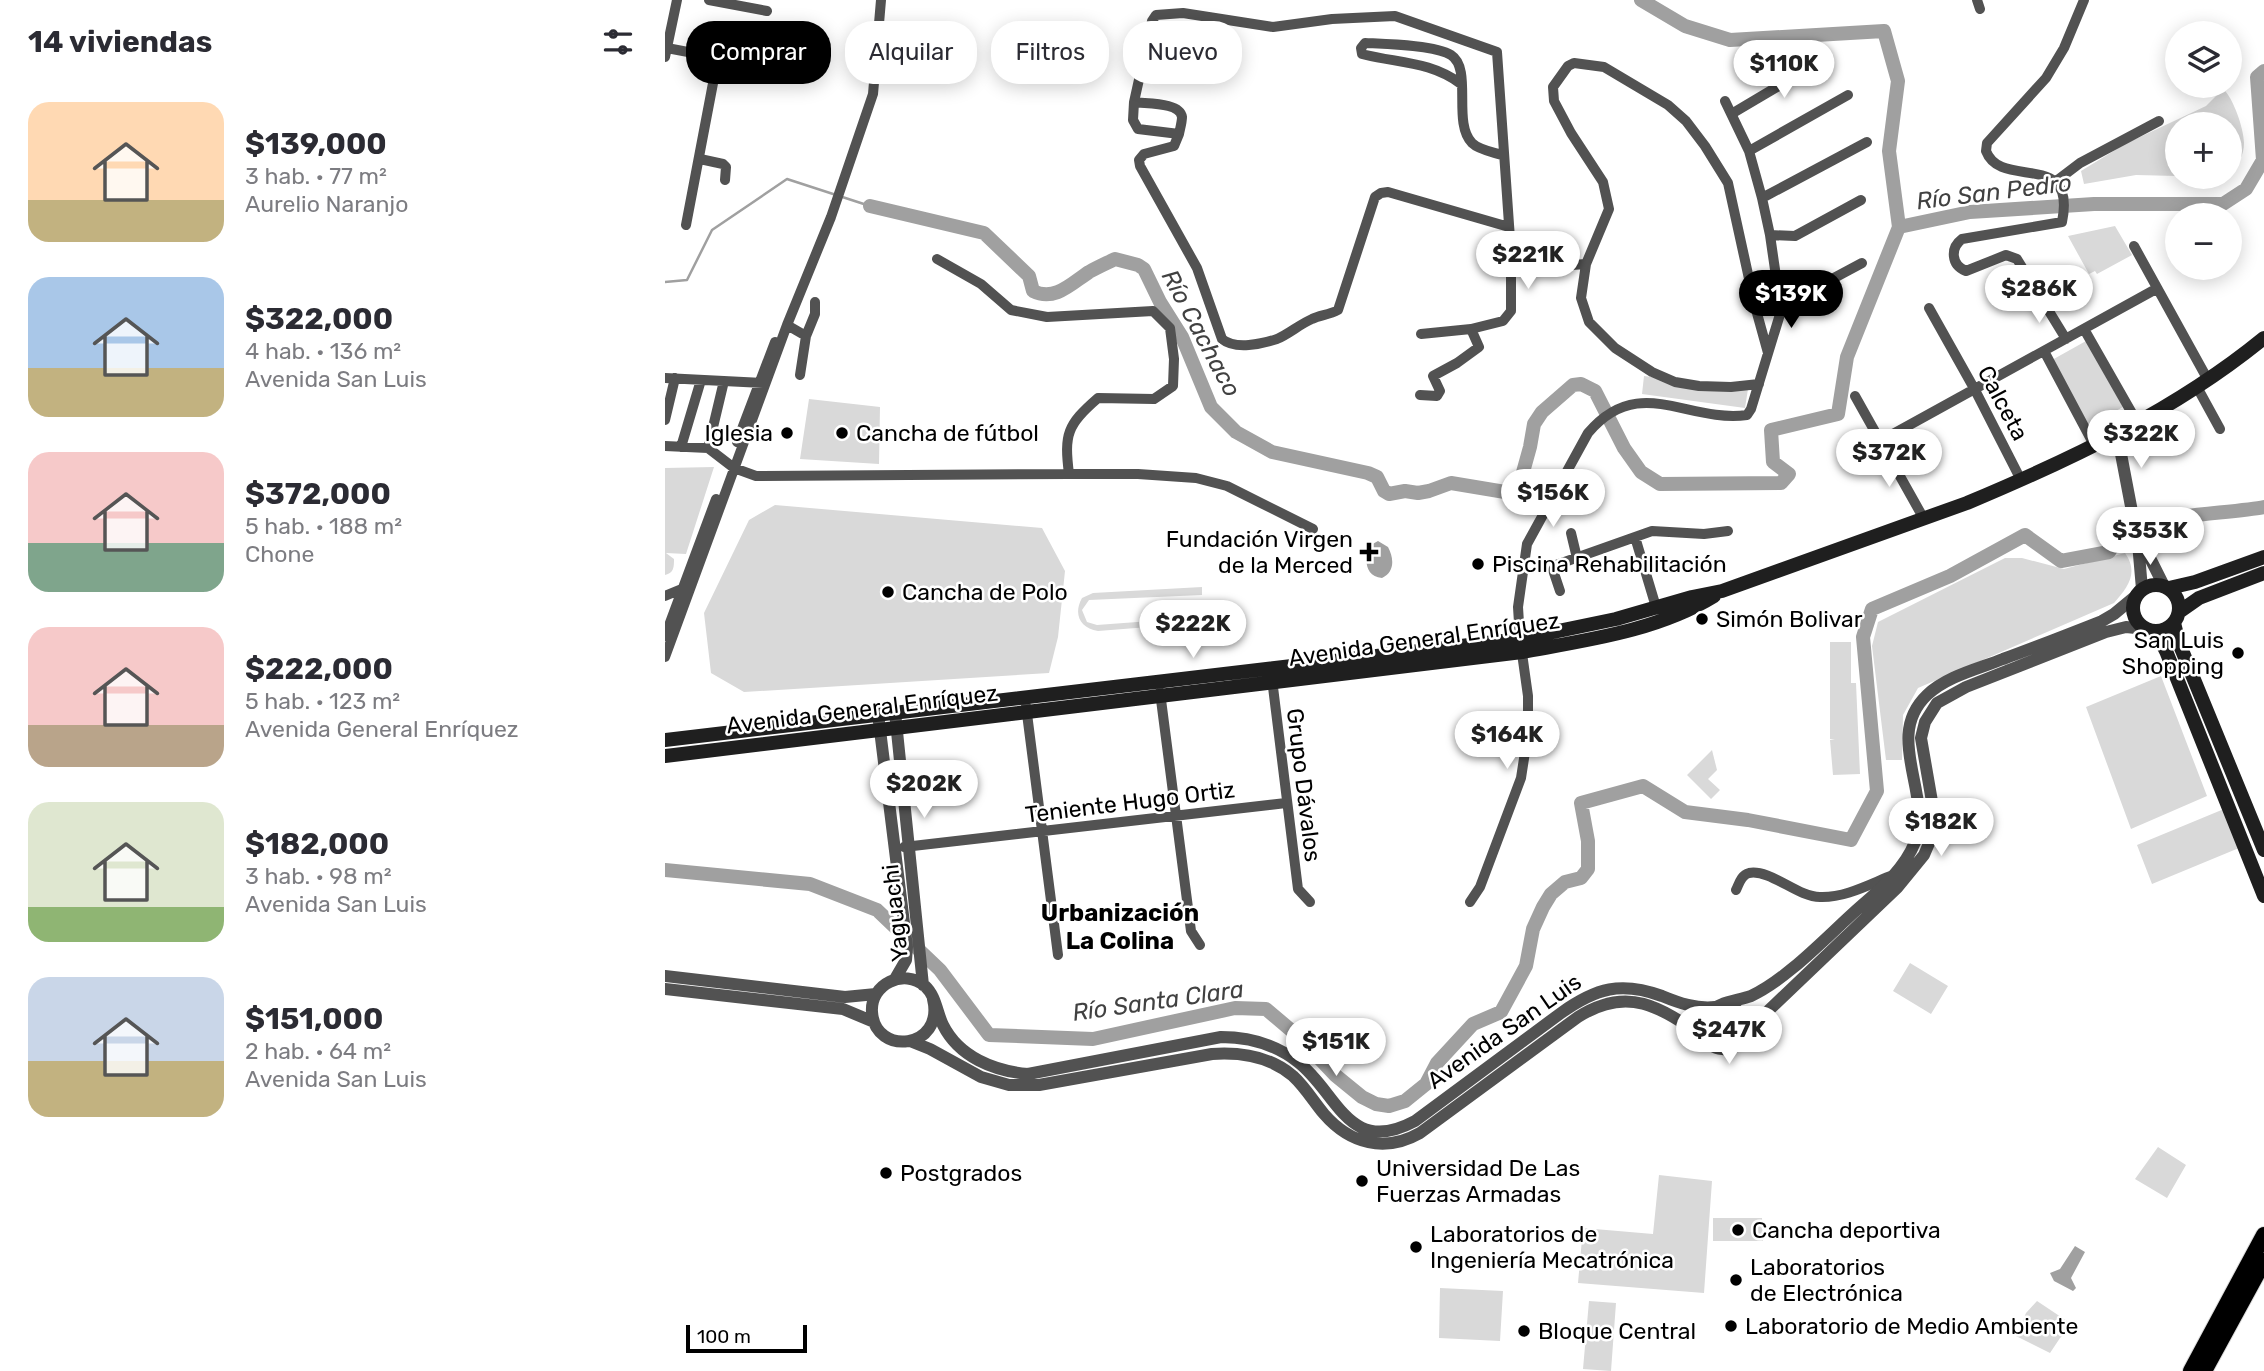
<!DOCTYPE html>
<html lang="es">
<meta charset="utf-8">
<style>
body{margin:0;font-family:Rubik,sans-serif;background:#f7f7f7;color:#2b2b33;height:100vh;display:flex;flex-direction:column;font-size:26px;white-space:nowrap}
*{box-sizing:border-box;margin:0}
p{font-size:23px;color:#7c7c81}
.icon{flex:none;width:38px;height:38px;fill:none;stroke:currentColor;stroke-width:2;stroke-linecap:round;stroke-linejoin:round}
.map{position:relative;flex:1;overflow:hidden}
.details{display:flex;flex-direction:column;background:#fff;width:665px}
.details>*{flex:none}
.banner{position:absolute;left:21px;top:21px;width:665px;height:63px;display:flex;gap:14px}
.controls{position:absolute;left:1500px;top:21px;display:grid;gap:14px}
.controls a{display:grid;place-items:center;width:77px;height:77px;border-radius:50%;background:#fff;box-shadow:0 4px 18px #0003;font-size:35px}
.scale{position:absolute;left:21px;bottom:18px;width:121px;box-sizing:border-box;padding-left:7px;border:4px solid #000;border-top:0;font-size:19px;line-height:24px;white-space:nowrap;color:#000;-webkit-text-stroke:5px #fff;paint-order:stroke}
.price{position:absolute;translate:-50% -60px;padding:0 16px;border-radius:24px;background:#fff;color:#222;font-size:23px;line-height:46px;filter:drop-shadow(0 2px 4px #0008)}
.price::after{content:'';position:absolute;left:50%;top:42px;width:21px;height:16px;margin-left:-10px;background:inherit;clip-path:polygon(0 0,100% 0,50% 100%)}
.price.selected{background:#000;color:#fff}
ul{padding:0;list-style:none}
li{display:flex;align-items:center;gap:21px;height:175px;padding:0 28px}
li span{display:grid;place-items:center;flex:none;width:196px;height:140px;border-radius:21px;color:#555}
li>.icon{margin-inline-start:auto}
span .icon{width:84px;height:84px;fill:#fffc;stroke-width:1}
li b{font-size:30px}
h2{display:flex;justify-content:space-between;align-items:center;height:84px;padding:0 28px;font-size:30px}
.chip{padding:0 24px;border-radius:28px;background:#fff;box-shadow:0 4px 18px #0003;font-size:24px;line-height:63px}
.chip.selected{background:#000;color:#fff}
main{display:flex;flex:1;min-height:0}
.map>svg:first-child{display:block}
.green{fill:#d9d9d9}
.water{fill:#a0a0a0}
.lines{fill:none;stroke-linecap:round;stroke-linejoin:round}
.stream{stroke:#a0a0a0;stroke-width:2.5}
.river{stroke:#a0a0a0;stroke-width:14}
.trunk-casing{stroke:#dbdbdb;stroke-width:18}
.minor{stroke:#525252;stroke-width:10}
.tertiary{stroke:#525252;stroke-width:12}
.secondary{stroke:#1f1f1f;stroke-width:14}
.trunk{stroke:#000;stroke-width:16}
.poi-dot{fill:#000;stroke:#fff;stroke-width:2.5}
.labels{text-anchor:middle;dominant-baseline:central;stroke-width:5;stroke-linejoin:round;paint-order:stroke}
.street-label{font-size:23px;fill:#000;stroke:#fff}
.poi-label{font-size:23px;fill:#000;stroke:#fff;text-anchor:start}
.water-label{font-size:24px;font-style:italic;fill:#414141;stroke:#fff}
.neighbourhood-label{font-size:24px;font-weight:bold;fill:#000;stroke:#fff}
</style>
<main>
<section class="details">
<h2>14 viviendas<svg class="icon" aria-label="filters" viewBox="0 0 24 24"><path d="M4 7h16M4 17h16"/><circle cx="9" cy="7" r="2"/><circle cx="15" cy="17" r="2"/></svg></h2>
<ul>
<li><span style="background:linear-gradient(#ffd9b3 70%,#c2b280 0)"><svg class="icon" aria-label="home" viewBox="0 0 24 24"><path d="M3 11l9-7 9 7M6 9v11h12V9"/></svg></span><div><b>$139,000</b><p>3 hab. · 77 m²</p><p>Aurelio Naranjo</p></div></li>
<li><span style="background:linear-gradient(#a9c7e8 65%,#c2b280 0)"><svg class="icon" aria-label="home" viewBox="0 0 24 24"><path d="M3 11l9-7 9 7M6 9v11h12V9"/></svg></span><div><b>$322,000</b><p>4 hab. · 136 m²</p><p>Avenida San Luis</p></div></li>
<li><span style="background:linear-gradient(#f6c9c9 65%,#7fa58c 0)"><svg class="icon" aria-label="home" viewBox="0 0 24 24"><path d="M3 11l9-7 9 7M6 9v11h12V9"/></svg></span><div><b>$372,000</b><p>5 hab. · 188 m²</p><p>Chone</p></div></li>
<li><span style="background:linear-gradient(#f6c9c9 70%,#b9a48a 0)"><svg class="icon" aria-label="home" viewBox="0 0 24 24"><path d="M3 11l9-7 9 7M6 9v11h12V9"/></svg></span><div><b>$222,000</b><p>5 hab. · 123 m²</p><p>Avenida General Enríquez</p></div></li>
<li><span style="background:linear-gradient(#dfe7d0 75%,#8fb573 0)"><svg class="icon" aria-label="home" viewBox="0 0 24 24"><path d="M3 11l9-7 9 7M6 9v11h12V9"/></svg></span><div><b>$182,000</b><p>3 hab. · 98 m²</p><p>Avenida San Luis</p></div></li>
<li><span style="background:linear-gradient(#c9d6e8 60%,#c2b280 0)"><svg class="icon" aria-label="home" viewBox="0 0 24 24"><path d="M3 11l9-7 9 7M6 9v11h12V9"/></svg></span><div><b>$151,000</b><p>2 hab. · 64 m²</p><p>Avenida San Luis</p></div></li>
</ul>
</section>
<div class="map">
<svg width="1599" height="1371" viewBox="0 0 1599 1371">
<rect width="100%" height="100%" fill="#fff"/>
<path class="green" d="M1558,89c10,8 21,40 21,54 0,12 -6,23 -14,31l-1,-50h-52v52l-41,-1 -52,9 -3,-13 44,-27 81,-38z
M1450,226l17,29 -35,19 -2,-3 -6,3 -21,-38z
M1421,341l37,66 -34,19 -37,-66z
M979,376l104,13 -3,19 -103,-14z
M144,399l71,8 -1,57 -79,-5z
M49,467l-28,87 -20,-1 8,6c0,8 0,14 -9,16v-107z
M110,505l267,23 23,43 -7,66 -9,36 -305,19 -33,-19 -7,-60 45,-93z
M1460,553c14,20 3,34 -11,50l-196,85 -15,27 -1,45h-16l-14,-114 6,-24 127,-64h17l42,11z
M537,587v8l-113,5 -7,10 5,12 10,3 107,-8 4,4 3,14c-5,11 -11,12 -22,13l-1,-7 11,-1 5,-4v-8l-5,-5 -101,8c-18,-3 -25,-17 -16,-33l11,-5z
M1165,642h21v41h5l4,91 -27,1 -3,-35h5l-5,-1z
M1496,676l46,120 -76,33 -45,-122z
M1047,750l5,20 -9,9 12,11 -9,9 -24,-24z
M1559,809l15,39 -87,36 -15,-39z
M1245,963l38,23 -17,28 -38,-23z
M1493,1147l28,18 -19,33 -32,-19z
M994,1175l53,6 -8,112 -126,-10 5,-55 70,6z
M1048,1218h49l1,23h-50z
M775,1288l63,3 -3,50 -61,-3z
M924,1301l27,2 -5,68 -28,-2z
M1372,1301l33,22v7l-10,8 -10,15 -34,-17 10,-23z"/>
<path class="water" d="M713,541l10,6c6,11 7,25 -6,31 -17,-1 -18,-19 -13,-32z
M1410,1246l10,6 -14,26 5,10 -3,3 -19,-10 -4,-8 10,-4z"/>
<g class="lines">
<path class="stream" d="M0,282l22,-2 25,-50 75,-51 83,27"/>
<path class="river" d="M976,0l44,26 45,14 154,-9 14,50 -9,70 10,76 71,-15 124,-8h129l23,-15 17,-29 -6,-83 7,-6
M205,206l114,27 45,43 4,15c22,11 39,-8 56,-19 9,-5 18,-9 26,-13l23,6 6,4 16,33 22,35 29,70 25,25 36,20 96,21 9,4 7,14 5,3 16,-3 13,2 11,-2 22,-8 54,9 9,-3 6,-6 10,-36 4,-23 8,-12 31,-27 8,-1 14,7 29,57 17,24 19,12 121,-1 8,-9 -16,-12 -2,-32 67,-16 9,-57 52,-130
M0,870l145,14 67,26 63,60 49,65 104,4 142,-31 31,1 33,28 36,38 27,22 14,7 13,2 16,-5 21,-17 11,-21 36,-39 28,-12 25,-46 7,-37 10,-22 8,-13 14,-12 16,-4 7,-9v-28l-7,-38 62,-17 42,26 63,8 103,20 26,-49 -14,-154 9,-28 78,-33 75,-41 36,26 48,-9c5,-7 9,-17 15,-23 12,-11 116,-17 140,-22"/>
<g class="trunk-casing">
<path id="trunk" d="M1526,1371l73,-136
M1539,1371l60,-110"/>
</g>
<path class="minor" d="M44,0l58,11
M1312,0l3,9
M2,48l110,21
M0,57l12,-57
M796,84c-29,-22 -61,-21 -95,-29l-4,-1 -1,-6 4,-5c19,1 70,2 86,12 22,14 1,68 21,88 7,7 21,9 30,12
M469,102c12,2 46,0 48,15 0,5 -2,12 -3,17
M1068,113l81,-48
M1084,151l99,-56
M35,159l23,5 3,3 -1,13
M1390,182l25,-19 79,-42
M1097,198l105,-56
M21,225l32,-168
M1105,235l25,1 66,-36
M1469,246l74,134
M272,259l44,25 30,26 36,7 106,-6 17,17 4,31 -1,27 -19,13 -56,-1c-31,27 -34,36 -29,76
M847,269l74,-5
M1264,308l46,82 46,90
M1116,311l10,-10 71,-38
M122,325l19,11
M1419,329l53,93
M756,334l50,-5 32,-8 8,-10v-58l-14,-201 -102,-36 -63,3 -59,8 -90,-14 -27,2 -4,6 -18,81 -1,18 5,9 41,5 -5,12 -30,8 -5,6 1,6 57,102 25,71c13,11 40,5 55,0 12,-5 23,-15 35,-20 8,-4 17,-4 26,-9l37,-113 6,-4 7,-1 121,35
M1401,339l-49,-80 -11,-4 -40,16c-15,-6 -16,-23 -4,-32l100,-17c15,-74 -61,-31 -76,-71l1,-8 59,-65 18,-30 20,-48
M1379,351l50,94
M135,375l6,-39 9,-22v-12
M0,378l98,5
M1094,384l-28,3 -32,-1 -24,-4 -23,-10 -37,-24 -26,-26 -8,-24 5,-34 23,-55 -6,-27 -32,-49 -17,-32 -1,-14 15,-21 6,-3 30,4 64,38 18,16 19,25 23,37 27,123 13,47
M1532,387l23,42
M755,395l17,1 3,-5 -7,-15 24,-13 22,-16 -8,-18
M1190,396l69,123
M0,420l10,-42
M72,442l38,-100
M0,446l43,2 26,20 22,8 313,-2h69l58,4 31,8 86,43
M16,447l20,-67
M43,448l16,-67
M1190,455l301,-166
M906,533l6,25
M970,537l21,70
M895,591l-7,-21 3,-5 96,-34 52,3 24,-3
M0,596l19,-8
M0,636l51,-137
M0,657l122,-332 44,-108 42,-123 8,-94
M607,679l26,210 12,13
M495,692l31,239 9,14
M361,706l32,249
M239,847l382,-44
M1071,890c3,-6 5,-15 13,-17 22,-4 48,24 71,24 25,1 50,-13 73,-22
M805,902l10,-15 41,-109 4,-26 3,-25v-31l-8,-57 -2,-32 9,-63 61,-111c51,-60 98,-10 159,-18l4,-6 30,-98 -11,-76 -8,-37 -13,-47 -24,-50"/>
<path class="tertiary" d="M1452,433l21,110 4,46
M1477,542l22,44
M230,712l28,273
M214,722l28,225 -1,13 -11,19
M0,976l180,21 31,-3
M0,989l178,20 31,13
M268,999c12,50 -58,58 -61,13 -2,-28 32,-44 53,-26 11,10 12,27 18,39 16,32 51,46 85,49l193,-37c29,0 54,7 77,25 40,31 50,95 117,59l146,-108c35,-25 60,-32 101,-17 17,7 34,13 53,11
M1057,1005c34,2 30,47 0,44 -17,-1 -26,-22 -15,-35 10,-12 30,-13 44,-18 37,-17 79,-63 110,-90 21,-18 44,-38 54,-64 18,-48 -32,-105 12,-147 20,-19 51,-26 76,-36 33,-12 66,-25 99,-38l12,-7 23,-19
M1081,1032l151,-144 27,-33 6,-14 4,-28 -13,-75 4,-16 12,-19 29,-16 140,-55 20,-5 20,2
M245,1041l20,8 51,28 28,8h30l173,-31c29,-2 59,3 81,22 12,11 21,26 31,38 26,30 61,39 96,19l158,-116c50,-32 82,-10 126,20"/>
<path class="secondary" d="M1468 608a23 23 0 1 1 46 0a23 23 0 1 1-46 0Z
M1504,588l26,-6 69,-25
M1514,612l20,-14 65,-25
M1509,623l5,20 85,207
M1491,631l10,20 98,245
M0,740l855,-101 96,-20 76,-22 30,-6 245,-88c105,-44 209,-93 297,-165
M0,756l857,-104c65,-12 135,-21 192,-56"/>
<use href="#trunk" class="trunk"/>
</g>
<g class="poi-dot">
<circle cx="122" cy="433" r="7"/>
<circle cx="177" cy="433" r="7"/>
<path d="M700.5 541.5h7v7h7v7h-7v7h-7v-7h-7v-7h7z"/>
<circle cx="813" cy="564" r="7"/>
<circle cx="223" cy="592" r="7"/>
<circle cx="1037" cy="619" r="7"/>
<circle cx="1573" cy="653" r="7"/>
<circle cx="221" cy="1173" r="7"/>
<circle cx="697" cy="1181" r="7"/>
<circle cx="1073" cy="1230" r="7"/>
<circle cx="751" cy="1247" r="7"/>
<circle cx="1071" cy="1280" r="7"/>
<circle cx="1066" cy="1326" r="7"/>
<circle cx="859" cy="1331" r="7"/>
</g>
<g class="labels">
<g class="street-label">
<text transform="translate(1338 403) rotate(62)">Calceta</text>
<text transform="translate(759 639) rotate(-8)">Avenida General Enríquez</text>
<text transform="translate(197 709) rotate(-7)">Avenida General Enríquez</text>
<text transform="translate(639 785) rotate(83)">Grupo Dávalos</text>
<text transform="translate(465 802) rotate(-7)">Teniente Hugo Ortiz</text>
<text transform="translate(230 913) rotate(-96)">Yaguachi</text>
<text transform="translate(839 1031) rotate(-35)">Avenida San Luis</text>
</g>
<g class="poi-label">
<text x="108" y="433" text-anchor="end">Iglesia</text>
<text x="191" y="433">Cancha de fútbol</text>
<text x="688" y="539" text-anchor="end">Fundación Virgen<tspan x="688" dy="26">de la Merced</tspan></text>
<text x="827" y="564">Piscina Rehabilitación</text>
<text x="237" y="592">Cancha de Polo</text>
<text x="1051" y="619">Simón Bolivar</text>
<text x="1559" y="640" text-anchor="end">San Luis<tspan x="1559" dy="26">Shopping</tspan></text>
<text x="711" y="1168">Universidad De Las<tspan x="711" dy="26">Fuerzas Armadas</tspan></text>
<text x="235" y="1173">Postgrados</text>
<text x="1087" y="1230">Cancha deportiva</text>
<text x="765" y="1234">Laboratorios de<tspan x="765" dy="26">Ingeniería Mecatrónica</tspan></text>
<text x="1085" y="1267">Laboratorios<tspan x="1085" dy="26">de Electrónica</tspan></text>
<text x="1080" y="1326">Laboratorio de Medio Ambiente</text>
<text x="873" y="1331">Bloque Central</text>
</g>
<g class="water-label">
<text transform="translate(1329 192) rotate(-7)">Río San Pedro</text>
<text transform="translate(536 333) rotate(62)">Río Cachaco</text>
<text transform="translate(493 1001) rotate(-8)">Río Santa Clara</text>
</g>
<g class="neighbourhood-label">
<text x="455" y="913">Urbanización<tspan x="455" dy="28">La Colina</tspan></text>
</g>
</g>
</svg>
<div class="controls">
<a><svg class="icon" aria-label="layers" viewBox="0 0 24 24"><path d="M12 4l9 5-9 5-9-5zM3 14l9 5 9-5"/></svg></a>
<a>+</a>
<a>−</a>
</div>
<div class="scale">100 m</div>
<b class="price" style="left:1119px;top:100px">$110K</b>
<b class="price" style="left:863px;top:291px">$221K</b>
<b class="price" style="left:1374px;top:325px">$286K</b>
<b class="price selected" style="left:1126px;top:330px">$139K</b>
<b class="price" style="left:1476px;top:470px">$322K</b>
<b class="price" style="left:1224px;top:489px">$372K</b>
<b class="price" style="left:888px;top:529px">$156K</b>
<b class="price" style="left:1485px;top:567px">$353K</b>
<b class="price" style="left:528px;top:660px">$222K</b>
<b class="price" style="left:842px;top:771px">$164K</b>
<b class="price" style="left:259px;top:820px">$202K</b>
<b class="price" style="left:1276px;top:858px">$182K</b>
<b class="price" style="left:1064px;top:1066px">$247K</b>
<b class="price" style="left:671px;top:1078px">$151K</b>
<div class="banner">
<a class="chip selected">Comprar</a>
<a class="chip">Alquilar</a>
<a class="chip">Filtros</a>
<a class="chip">Nuevo</a>
</div>
</div>
</main>
